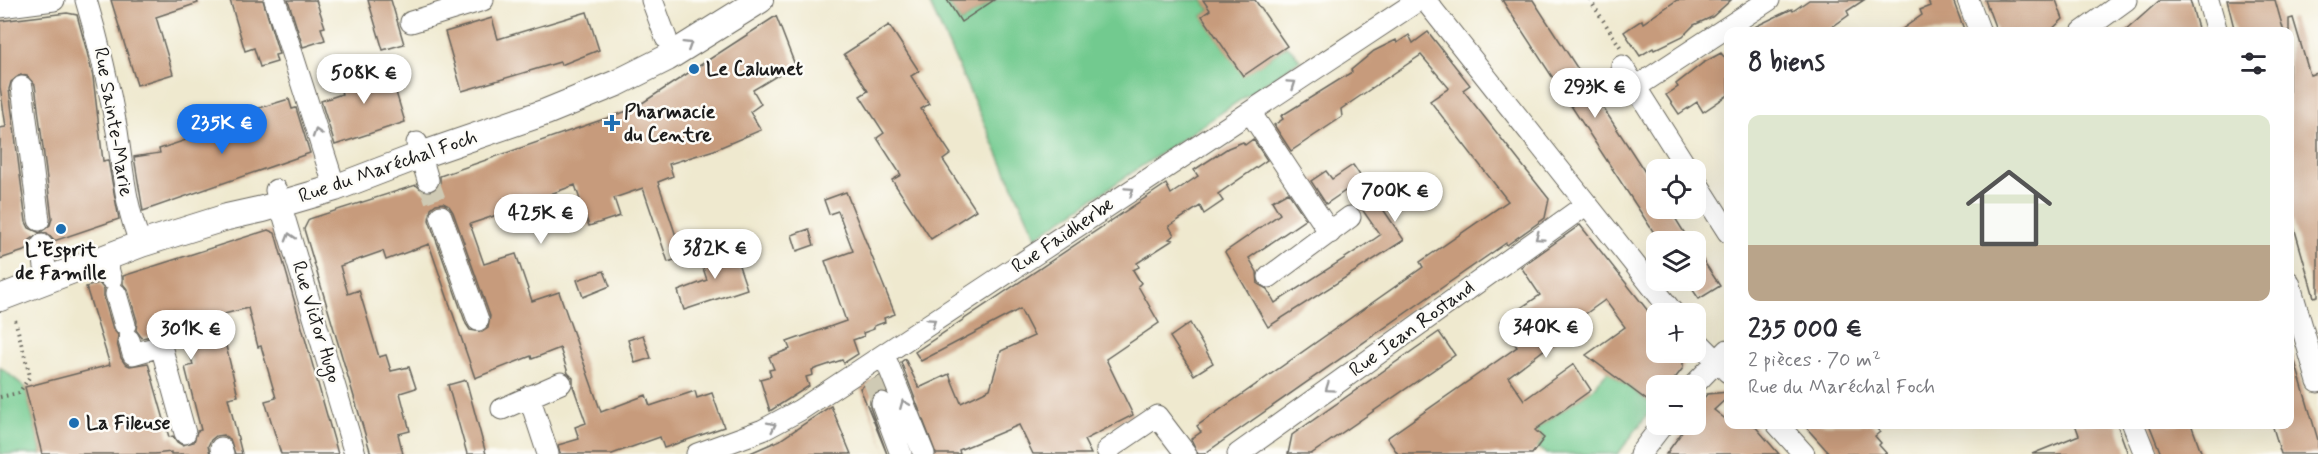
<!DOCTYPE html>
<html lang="fr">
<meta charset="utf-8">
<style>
body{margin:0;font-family:Mynerve,sans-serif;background:#f7f7f7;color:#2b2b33;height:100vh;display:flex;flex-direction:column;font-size:22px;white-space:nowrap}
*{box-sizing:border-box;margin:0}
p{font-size:20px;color:#7c7c81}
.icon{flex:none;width:33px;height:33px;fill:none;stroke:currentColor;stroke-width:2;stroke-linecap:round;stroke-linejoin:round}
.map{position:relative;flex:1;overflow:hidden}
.details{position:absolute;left:1724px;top:27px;width:570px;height:402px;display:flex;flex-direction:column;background:#fff;border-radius:12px;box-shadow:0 6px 24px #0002}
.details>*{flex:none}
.controls{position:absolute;left:1646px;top:159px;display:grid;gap:12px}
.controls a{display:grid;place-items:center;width:60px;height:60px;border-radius:12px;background:#fff;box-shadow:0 6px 24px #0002;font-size:30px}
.price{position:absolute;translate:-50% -51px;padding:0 14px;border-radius:21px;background:#fff;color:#222;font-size:20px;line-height:39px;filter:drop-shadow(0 2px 3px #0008)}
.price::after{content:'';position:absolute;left:50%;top:36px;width:18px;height:14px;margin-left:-9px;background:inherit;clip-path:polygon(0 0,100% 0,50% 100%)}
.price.active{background:#1a73e8;color:#fff}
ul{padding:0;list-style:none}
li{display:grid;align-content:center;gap:12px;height:318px;padding:0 24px}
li+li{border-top:2px solid #e1e1e2}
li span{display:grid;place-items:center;height:186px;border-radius:12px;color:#555}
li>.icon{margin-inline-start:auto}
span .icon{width:108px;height:108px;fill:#fffc;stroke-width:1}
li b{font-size:26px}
h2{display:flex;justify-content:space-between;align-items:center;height:72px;padding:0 24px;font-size:26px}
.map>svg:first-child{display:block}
.green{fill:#72ca8f;stroke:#477356;stroke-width:1.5}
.building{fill:#c79b7b;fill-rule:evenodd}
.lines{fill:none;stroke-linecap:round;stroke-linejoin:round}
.minor-tunnel{stroke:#cfcab4;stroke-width:21;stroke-dasharray:21 10;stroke-linecap:butt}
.minor-casing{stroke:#66645b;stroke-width:23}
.major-casing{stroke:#66645b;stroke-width:28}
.path{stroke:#66645b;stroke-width:4;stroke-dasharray:1.5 4.5;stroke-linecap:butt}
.minor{stroke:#fff;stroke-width:21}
.major{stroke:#fff;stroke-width:26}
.oneway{stroke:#999}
.poi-dot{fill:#1f6fb2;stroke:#fdfcf7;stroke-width:2}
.labels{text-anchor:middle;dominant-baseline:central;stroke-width:5;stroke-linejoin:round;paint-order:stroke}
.poi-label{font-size:20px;font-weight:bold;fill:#1c1c1c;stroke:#fdfcf7;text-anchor:start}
.street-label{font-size:20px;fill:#1c1c1c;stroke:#fdfcf7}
</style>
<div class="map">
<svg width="2318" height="454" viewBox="0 0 2318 454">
<rect width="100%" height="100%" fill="#fdfcf7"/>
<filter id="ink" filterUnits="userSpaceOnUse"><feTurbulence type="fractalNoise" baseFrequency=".0167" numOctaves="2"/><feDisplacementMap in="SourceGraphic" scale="12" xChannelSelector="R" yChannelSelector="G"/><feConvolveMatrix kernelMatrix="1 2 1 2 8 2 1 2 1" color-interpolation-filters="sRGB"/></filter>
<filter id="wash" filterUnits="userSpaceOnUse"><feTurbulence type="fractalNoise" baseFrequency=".008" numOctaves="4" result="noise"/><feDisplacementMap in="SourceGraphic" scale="24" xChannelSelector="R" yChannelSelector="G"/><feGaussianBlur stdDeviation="1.35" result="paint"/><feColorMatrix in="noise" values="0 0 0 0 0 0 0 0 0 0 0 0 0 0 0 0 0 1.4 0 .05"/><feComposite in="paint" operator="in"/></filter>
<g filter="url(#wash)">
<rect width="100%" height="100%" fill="#efe9cf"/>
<path class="green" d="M928,0h19l14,22 33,-22h209l7,10 -8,6 41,59 44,-29 6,5 7,9 -264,177z
M0,367l25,20 17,67h-42z
M1608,371l46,35 -36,48h-72l-9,-7 7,-9 -9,-8 56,-40z"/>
<g id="blocks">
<path class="building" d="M111,0h86l1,3 -42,14 17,57 -36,11z
M230,0h33l16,54 -4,1 2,7 -17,5 -6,-19 -9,3z
M288,0h28l9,27 -4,1 4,12 -22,7z
M368,0h23l13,44 -21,6z
M947,0h47l-33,22z
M1203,0h52l32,46 -44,30 -41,-60 8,-6z
M1502,0h31l123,189v19h13l21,34h-30z
M1677,0h54l-19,17 -18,8 -11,11 -29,14 -1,-2 -13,8 -16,-24 18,-12 1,3z
M1809,0h55l-17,11 2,4 -24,17h-81l48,-23 1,2z
M1928,0h25l12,32h-67l24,-17 -2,-5 10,-4z
M1985,0h71l7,19 -14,13h-52z
M2160,0h30l9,32h-75z
M2227,0h48l9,32h-49z
M587,12l12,38 -38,15 -1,-3 -98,29 -17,-59 47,-14 6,21z
M67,13l10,2 10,37 6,25 10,84 5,-1 11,59 -65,22 -7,-8 -6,-1 9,-7 2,-7 -17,-133 -8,-9 -7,-1 -9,7 -2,7 17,133 3,6 11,5 -10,7v9l-30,10v-131l6,-1 -6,-40v-66z
M776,16l19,49 -42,25 8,14 -11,8 11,18 -47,20 -45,14 4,12 -15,6 25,75 -15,5 -25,-74 -29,10 6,18 -31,10 -14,-41 -49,18 3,10 -14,5 -3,-8 -42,14 14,40 32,-10 16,47 27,-9 42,120 45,-17 4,11 45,-15 2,7 15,-5 12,34 -60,21 -4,-11 -48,17h-52l-2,-9 21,-6 -4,-12 11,-4 -13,-37v-8l-5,-5 -8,-25 -28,11 -1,-3 -56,22 -46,-134 -43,16 -3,-9 -43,15 8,28 11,-4 20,67 7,-2 5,16 18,-4 7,21 -16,5 10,38 -12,3 5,20h-32l-67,-225 5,-10 107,-34 8,7h8l8,-8v-8l193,-67zM443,203l6,3 4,6 37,104 -2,12 -6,4 -12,-2 -4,-6 -37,-104 2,-12 5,-4z
M2293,18l17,57 8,-2v223l-4,1 -22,-77 -3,1v-202z
M889,25l30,46 -8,5 18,28 -8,5 30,45 -8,6 33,50 -45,29 -39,-59 9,-5 -24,-37 7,-5 -24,-37 8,-5 -24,-37z
M1428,32l42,53 -7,5 86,109 -4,19 -38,27 -1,-2 -56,39 -246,172h-6l-7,-15 10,-7 -4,-6 226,-159 -3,-5 88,-61 -78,-100 19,-13 -28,-33 -80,54 1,8 -51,34 -17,-26 9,-6 -2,-3 71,-44 -1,-2 23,-19 22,-11 1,3 12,-8 4,8z
M1721,53l7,9v33l-25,17 -6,-10 -18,12 -13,-19 12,-8 -2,-3 27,-21z
M386,59l19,63 -70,23 -14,-44 21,-7 -4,-14 33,-10 -2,-6z
M289,99l3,10 4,-1 14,45 -167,58 -9,-54 26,-4 -1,-4 66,-22 -2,-9 31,-6 -1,-2z
M1253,139l14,21 -49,34 5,7 -19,13 -4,-8 -31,20 5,9 -5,4 4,1 -36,23 2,4 -6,3 8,13 -3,3 21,37 -53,36 27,56 -49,25 7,14h-58l-14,-29 -60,25 1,4h-24l-35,-92 4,-3 14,29 30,-14 12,29 29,-14 11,-38 33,-15 -14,-27 -99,52 -6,-9 251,-168 5,10 27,-18 -4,-6 34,-22 15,-6 2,3z
M1353,165l51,75 -136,87 -43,-75 55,-38 -8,-13 16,-9 18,27 -57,39 8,14 1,12 9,5 8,14 98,-63 7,-5 -32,-46 -22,15 -15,-23 15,-10 6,8z
M846,192l49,122 -11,4 1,4 -11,4v3l-11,4 1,3 -11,4 5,14 -14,9 -2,-3 -30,10 1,5 -7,2 3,9 -39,25 -10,-32 11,-3 -2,-6 5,-1 -5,-12 21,-8 -3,-7 59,-21 -21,-60 28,-10 -15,-40 -9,3 -5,-14z
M1580,225l76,96v31h27v16l-14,18h-13v21l-70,-52 39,-28 -20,-27 -28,20 3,3 -18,14 -11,-8 7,10 -50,38 16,23 50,-36 17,26 -56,40 9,8 -12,16h-134l-11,-16 130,-91 -17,-25 40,-27 -19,-28z
M809,229l5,16 -17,6 -5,-16z
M268,230l7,3 63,221h-57l-16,-53 11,-3 -15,-52 -3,1 -10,-39 -32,8 7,30h3l12,50 -10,2 14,56h-7l-5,-15 -7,-4 -7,1 -5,4 -3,6 2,8h-39v-2l-16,2h-113l-17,-67 85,-22 -24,-78 13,-4 5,6v9l9,31 5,6 -1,8 4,15 4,6 5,2 18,-3 21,74 4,-1 4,6 5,3 12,-3 3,-11 4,-1 -16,-63 8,-2 -9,-36 -42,9 -6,-8 1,-9 -9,-31 -5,-6v-8z
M733,248l14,41 -63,21 -6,-19 29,-11 -7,-21z
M1695,248l25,38 -21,13 -13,-19h9z
M604,271l6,15 -27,11 -6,-17z
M1190,323l23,40 -19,12 -24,-38z
M1439,332l16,23 -144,99h-23l4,-19z
M643,335l8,23 -16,5 -7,-23z
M2293,355l25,85v14h-37l-9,-30h17v-68z
M879,376l6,15h-7l-5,3 -3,6v7l17,47 -27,-66z
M466,380l20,74h-19l-19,-69z
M1728,392v5l-14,13 14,11v3h25l26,30h-113l22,-30h7v-8l4,-6 -3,-2 11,-14z
M831,406l20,48h-103l32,-14z
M1803,424h69l8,8 -5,4 6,7 -2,2 8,9h-57z
M2075,424h42l11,30h-96l47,-19z
M2149,424h42l11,30h-41z"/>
</g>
</g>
<g filter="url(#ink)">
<use href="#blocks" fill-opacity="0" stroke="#66645b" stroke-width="1.5"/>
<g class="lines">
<path class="minor-tunnel" d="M428,180l13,36
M873,379l9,24"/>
<g class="minor-casing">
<path id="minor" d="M86,0c13,43 23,86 31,131 6,39 8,76 24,113
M275,0l60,188
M652,0l14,38
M1425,0l249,314
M1968,0l12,32
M2208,0l9,32
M0,7l54,-7
M411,22l72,-22
M2082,32l44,-32
M1622,66l66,104
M22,87l17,133
M1636,87l133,-87
M1250,112l80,121
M417,143l11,37
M1695,180l33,52
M276,190l79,264
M441,216l37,104
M42,245l3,22
M105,257l6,22
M1269,277l81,-60
M2289,282l29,100
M116,294l9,31
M1695,339l33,33
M129,340l4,14 28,-8 24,87
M884,355l40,99
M1693,386l35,-36
M529,396l19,58
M882,403l19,51
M502,409l59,-26
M1777,424l27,30
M2133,424l12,30
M221,448l2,6
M697,454l66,-24 37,-20 619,-410
M1109,454l-2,-4 50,-34 29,38
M1238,454l349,-250
M1640,454l23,-30"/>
</g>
<g class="major-casing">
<path id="major" d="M0,298l141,-54 86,-27 36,-8 72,-21 86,-33 125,-43 71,-29 50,-25 93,-58"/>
</g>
<path class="path" d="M1590,0l31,48
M0,397l19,-4 11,-17 -16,-60"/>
<use href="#minor" class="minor"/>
<use href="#major" class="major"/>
</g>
<defs><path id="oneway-chevron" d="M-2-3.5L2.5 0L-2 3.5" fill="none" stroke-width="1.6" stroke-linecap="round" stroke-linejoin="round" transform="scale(1.5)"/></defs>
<g class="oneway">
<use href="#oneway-chevron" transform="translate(688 45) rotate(-32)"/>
<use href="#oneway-chevron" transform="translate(1292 84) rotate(-34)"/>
<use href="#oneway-chevron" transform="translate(317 133) rotate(-108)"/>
<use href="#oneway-chevron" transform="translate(1130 191) rotate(-34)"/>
<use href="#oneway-chevron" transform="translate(290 237) rotate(-107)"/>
<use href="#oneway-chevron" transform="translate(1539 237) rotate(145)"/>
<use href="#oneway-chevron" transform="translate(932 322) rotate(-34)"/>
<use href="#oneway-chevron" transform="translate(1329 388) rotate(145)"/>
<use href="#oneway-chevron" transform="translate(904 404) rotate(-112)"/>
<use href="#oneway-chevron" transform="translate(772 426) rotate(-26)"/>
</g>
</g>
<g class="poi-dot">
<circle cx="694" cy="69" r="6"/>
<path d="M609 114h6v6h6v6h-6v6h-6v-6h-6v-6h6z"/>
<circle cx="61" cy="229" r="6"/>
<circle cx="74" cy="423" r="6"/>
</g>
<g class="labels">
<g class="poi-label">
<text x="706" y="69">Le Calumet</text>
<text x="624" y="112">Pharmacie<tspan x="624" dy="23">du Centre</tspan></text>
<text x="61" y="250" text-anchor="middle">L’Esprit<tspan x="61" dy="23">de Famille</tspan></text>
<text x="86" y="423">La Fileuse</text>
</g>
<g class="street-label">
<text transform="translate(113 122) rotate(80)">Rue Sainte-Marie</text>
<text transform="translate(388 167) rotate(-19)">Rue du Maréchal Foch</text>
<text transform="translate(1063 236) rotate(-34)">Rue Faidherbe</text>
<text transform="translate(316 322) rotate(73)">Rue Victor Hugo</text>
<text transform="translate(1412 329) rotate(-36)">Rue Jean Rostand</text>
</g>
</g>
</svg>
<div class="controls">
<a><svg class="icon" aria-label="locate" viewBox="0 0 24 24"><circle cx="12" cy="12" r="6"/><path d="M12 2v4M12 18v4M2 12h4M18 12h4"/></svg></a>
<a><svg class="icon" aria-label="layers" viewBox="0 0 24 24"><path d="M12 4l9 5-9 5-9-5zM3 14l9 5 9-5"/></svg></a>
<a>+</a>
<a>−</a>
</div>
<b class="price" style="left:364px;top:105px">508K €</b>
<b class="price" style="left:1595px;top:119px">293K €</b>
<b class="price active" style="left:222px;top:155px">235K €</b>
<b class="price" style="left:1395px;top:223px">700K €</b>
<b class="price" style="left:541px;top:245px">425K €</b>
<b class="price" style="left:715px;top:280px">382K €</b>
<b class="price" style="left:1546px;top:359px">340K €</b>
<b class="price" style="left:191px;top:361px">301K €</b>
<section class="details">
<h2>8 biens<svg class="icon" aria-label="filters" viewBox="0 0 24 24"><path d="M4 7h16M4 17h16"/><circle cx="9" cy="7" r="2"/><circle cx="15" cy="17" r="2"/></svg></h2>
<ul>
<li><span style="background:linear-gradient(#dfe7d0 70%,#b9a48a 0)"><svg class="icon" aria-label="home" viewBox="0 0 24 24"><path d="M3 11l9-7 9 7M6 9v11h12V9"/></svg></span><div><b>235 000 €</b><p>2 pièces · 70 m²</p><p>Rue du Maréchal Foch</p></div></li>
</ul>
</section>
</div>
